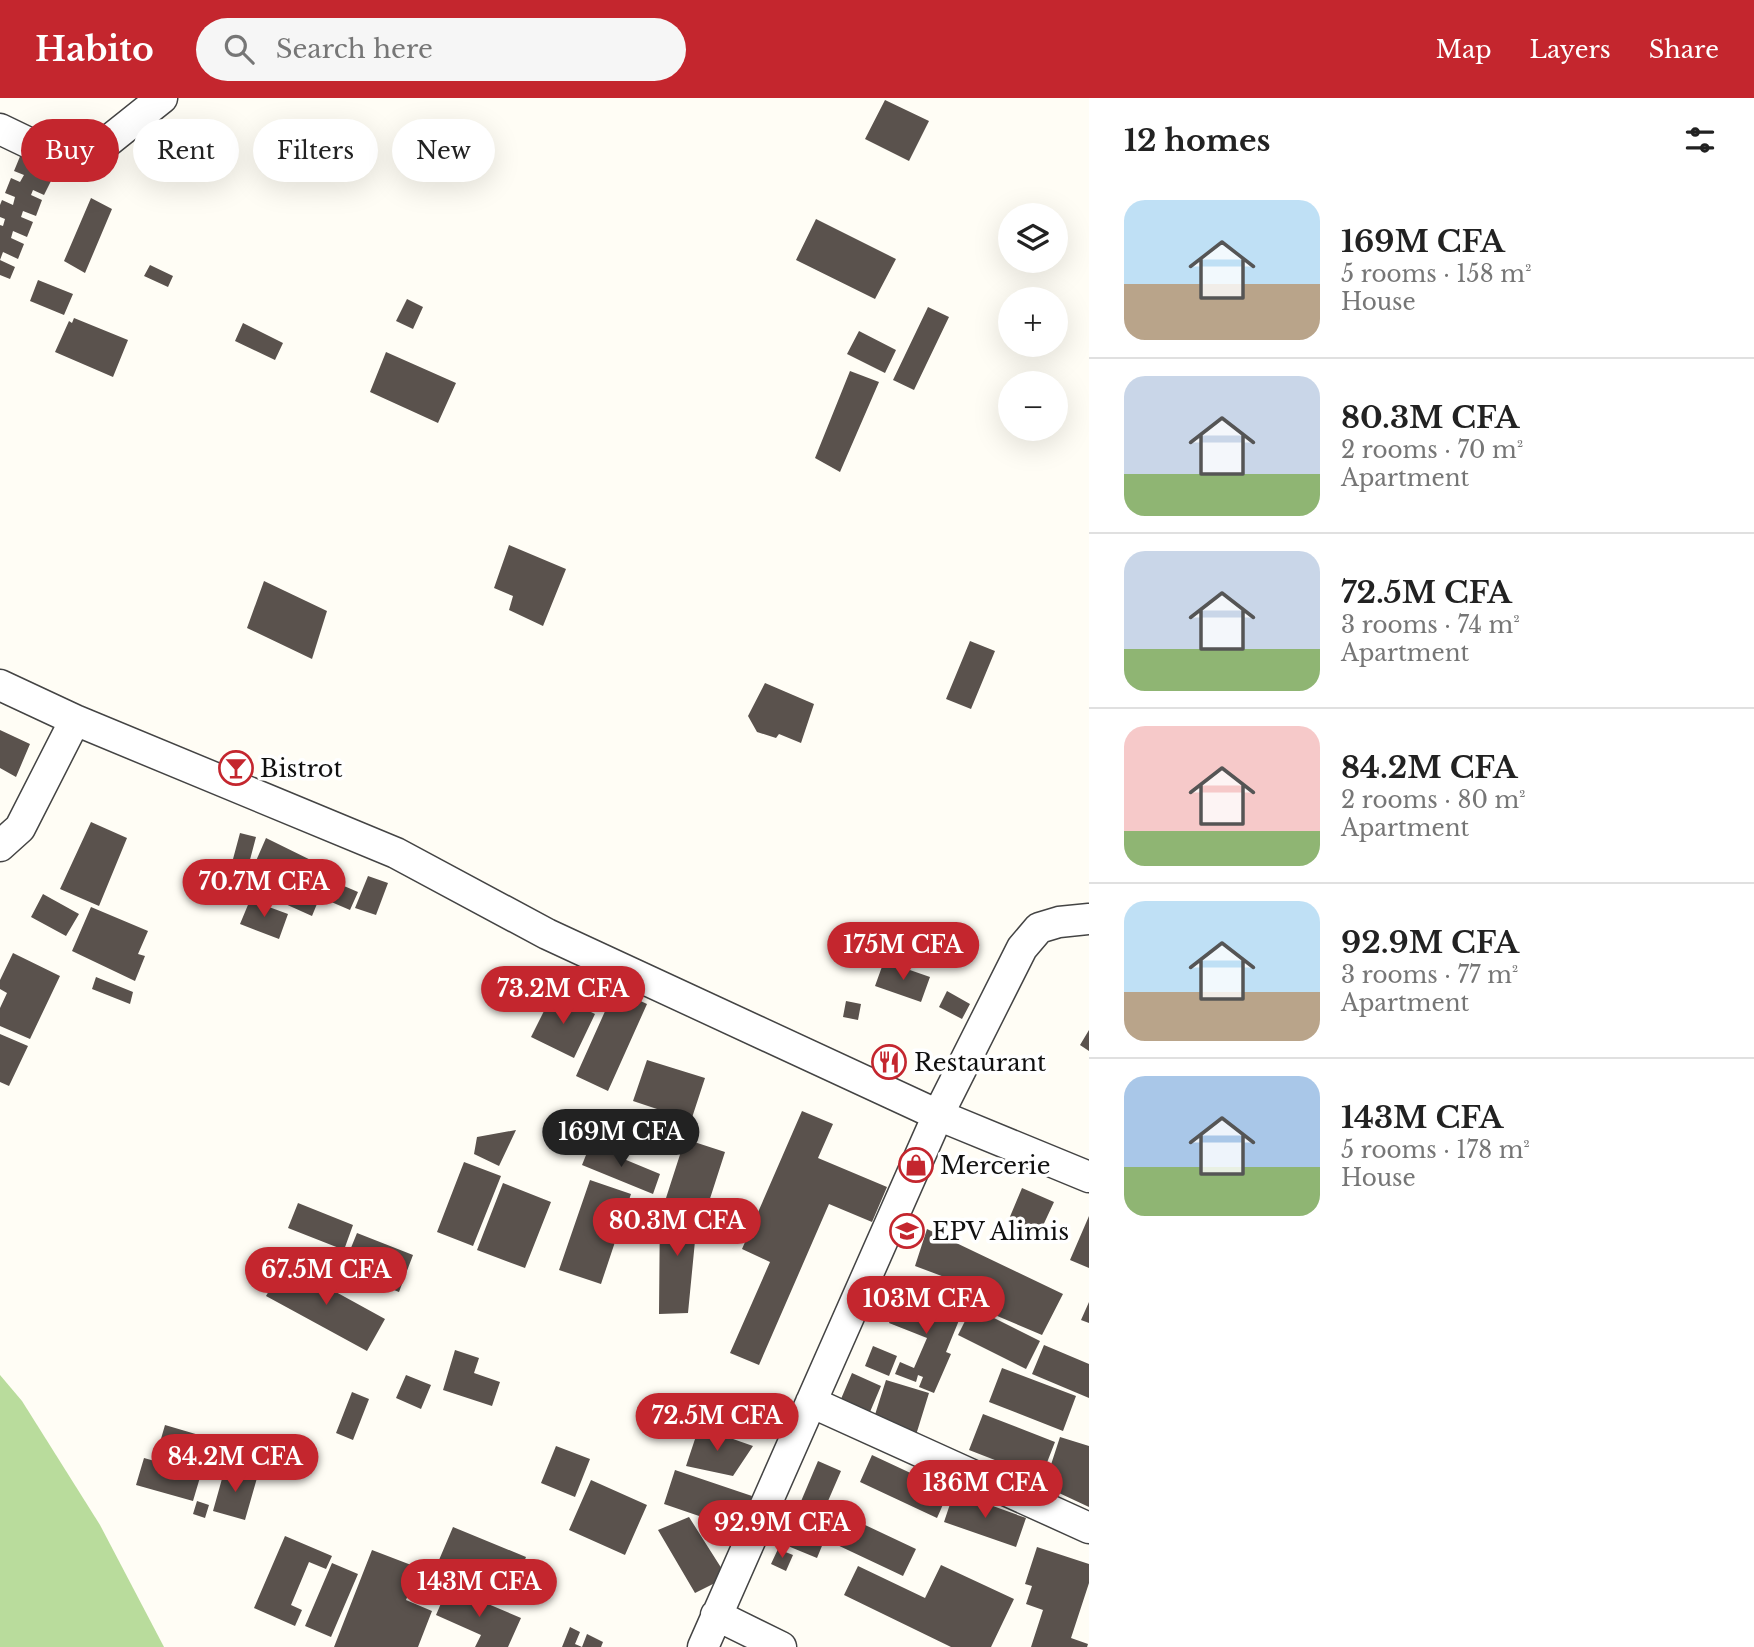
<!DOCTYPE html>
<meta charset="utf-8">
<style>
body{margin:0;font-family:"Libre Baskerville",serif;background:#f6f6f6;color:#222;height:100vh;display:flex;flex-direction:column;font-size:26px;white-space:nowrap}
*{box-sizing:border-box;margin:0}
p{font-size:23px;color:#767676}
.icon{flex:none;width:38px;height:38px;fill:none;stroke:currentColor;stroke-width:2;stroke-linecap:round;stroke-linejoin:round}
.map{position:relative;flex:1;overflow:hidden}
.sheet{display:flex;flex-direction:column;background:#fff;width:665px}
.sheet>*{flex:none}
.banner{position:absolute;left:21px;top:21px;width:665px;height:63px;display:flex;gap:14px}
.buttons{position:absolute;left:998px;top:105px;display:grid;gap:14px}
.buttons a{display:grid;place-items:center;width:70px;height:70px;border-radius:50%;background:#fff;box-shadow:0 7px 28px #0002;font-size:35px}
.price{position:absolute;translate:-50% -60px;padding:0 16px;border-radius:24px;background:#c4262e;color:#fff;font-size:23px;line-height:46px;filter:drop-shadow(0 2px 4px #0008)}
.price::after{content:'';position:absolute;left:50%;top:42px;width:21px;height:16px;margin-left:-10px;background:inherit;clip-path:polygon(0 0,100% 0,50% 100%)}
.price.on{background:#222;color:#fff}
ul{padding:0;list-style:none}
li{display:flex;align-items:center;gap:21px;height:175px;padding:0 35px}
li+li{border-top:2px solid #e0e0e0}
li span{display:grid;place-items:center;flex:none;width:196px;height:140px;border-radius:21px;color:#555}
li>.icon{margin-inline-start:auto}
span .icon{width:84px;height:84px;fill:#fffc;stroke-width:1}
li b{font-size:30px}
h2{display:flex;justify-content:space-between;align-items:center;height:84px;padding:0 35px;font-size:30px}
.pill{padding:0 24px;border-radius:32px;background:#fff;box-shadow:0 7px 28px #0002;font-size:24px;line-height:63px}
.pill.on{background:#c4262e;color:#fff}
header{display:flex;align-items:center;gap:42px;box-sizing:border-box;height:98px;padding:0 35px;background:#c4262e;color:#fff}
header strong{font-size:33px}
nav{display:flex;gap:38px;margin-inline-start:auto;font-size:24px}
.search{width:490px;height:63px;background:#f6f6f6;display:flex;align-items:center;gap:18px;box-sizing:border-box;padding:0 24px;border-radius:38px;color:#767676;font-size:26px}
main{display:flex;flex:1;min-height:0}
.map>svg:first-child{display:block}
.forest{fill:#b9dc9c}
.building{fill:#5a524d}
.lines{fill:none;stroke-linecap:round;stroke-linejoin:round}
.minor-casing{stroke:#444;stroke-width:33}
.minor{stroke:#fff;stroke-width:30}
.labels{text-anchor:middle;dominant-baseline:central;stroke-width:7;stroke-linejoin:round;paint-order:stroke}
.poi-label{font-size:24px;fill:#111;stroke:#fff;text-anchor:start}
</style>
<header>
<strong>Habito</strong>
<div class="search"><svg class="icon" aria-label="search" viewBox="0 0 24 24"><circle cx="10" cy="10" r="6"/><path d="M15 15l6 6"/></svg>Search here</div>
<nav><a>Map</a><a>Layers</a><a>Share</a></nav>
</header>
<main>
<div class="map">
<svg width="1089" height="1549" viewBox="0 0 1089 1549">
<rect width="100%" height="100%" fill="#fffdf5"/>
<path class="forest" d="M0,1277l22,26 78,124 64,122h-164z"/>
<path class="building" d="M885,2l44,21 -20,40 -44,-22z
M21,56l22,10 9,15 -8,16 -11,-5 -2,5 11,5 -6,16 -13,-5 -2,6 12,5 -6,15 -14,-6 -2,7 13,6 -6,15 -15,-7 -3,8v-35l3,1 2,-7 -5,-2v-12l2,-5 11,5 2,-8 -10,-4 6,-15 9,4 4,-7 -10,-4z
M91,100l21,11 -27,64 -21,-12z
M816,121l80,40 -21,40 -79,-39z
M0,162l15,7 -5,12 -10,-4z
M150,167l23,11 -5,11 -24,-11z
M38,182l35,14 -9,21 -34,-14z
M407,201l16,8 -10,22 -17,-8z
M928,209l21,10 -35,73 -21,-10z
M74,220l54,22 -15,37 -58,-25 14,-31 3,2z
M243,225l40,20 -8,17 -40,-19z
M859,233l37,19 -11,23 -38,-19z
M386,254l70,31 -18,40 -68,-31z
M850,273l29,11 -39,90 -25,-14z
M509,447l57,24 -23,57 -34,-16 4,-14 -19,-8z
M264,483l63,30 -15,48 -65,-31z
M970,543l25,10 -24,58 -25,-10z
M765,585l49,21 -13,39 -22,-9 -3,4 -19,-6 -9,-16z
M0,632l30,14 -14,33 -16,-9z
M91,724l36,16 -28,68 -39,-17z
M240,735l16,4 -14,53 -16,-5z
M266,740l65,32 -19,46 -67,-30z
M368,778l20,7 -12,32 -21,-7z
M330,782l28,12 -8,18 -28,-12z
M43,796l36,20 -13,22 -35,-19z
M250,802l38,14 -9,25 -39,-15z
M91,809l57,24 -10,23 7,2 -10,25 -63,-30z
M13,855l47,23 -30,63 -30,-13v-18l7,-15 -7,-4v-9z
M884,863l46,16 -9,25 -46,-16z
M96,879l37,15 -3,12 -38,-15z
M615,891l32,15 -39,87 -32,-15z
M947,893l23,13 -8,15 -23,-12z
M553,895l42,21 -21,44 -43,-21z
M846,903l15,3 -3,16 -15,-3z
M1089,932v21l-9,-6z
M0,936l28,12 -19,40 -9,-4z
M647,962l58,18 -20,61 40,13 -19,59 -40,-13 19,-59 -31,-10 6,-19 -27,-9z
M802,1013l31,13 -15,34 69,29 -15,35 -43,-18 -70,161 -29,-12 40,-91 -28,-13z
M516,1032l-17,36 -25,-12 3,-17z
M590,1047l70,29 -7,20 -71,-29z
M464,1064l37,14 -28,70 -36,-14z
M590,1082l41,14 -30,90 -42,-14z
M503,1085l48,19 -26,66 -48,-18z
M1022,1090l32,14 -14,30 -31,-13z
M298,1105l55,22 -9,25 -56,-22z
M660,1105l47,18 -12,20 -7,72 -29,1z
M1089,1118v52l-19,-8z
M927,1131l136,65 -21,41 -71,-30 8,-15 -64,-24z
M357,1135l56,22 -14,37 -57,-22z
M285,1166l100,55 -18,32 -101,-55z
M904,1191l58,24 -16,39 5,2 -17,39 -15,-6 4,-10 -5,-2 -2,7 -21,-8 5,-12 14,6 13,-30 -38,-15z
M1089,1204v21l-8,-3z
M972,1209l68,34 -14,28 -68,-34z
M1044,1247l45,19v34l-57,-24z
M873,1248l24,10 -8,20 -24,-10z
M455,1252l24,8 -5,15 26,9 -8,24 -49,-16z
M1002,1270l74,28 -13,35 -74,-29z
M852,1275l29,13 -14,33 -29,-13z
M406,1277l25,10 -10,24 -25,-11z
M886,1282l43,13 -13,42 -43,-14z
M352,1294l17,7 -16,41 -17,-7z
M983,1316l72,28 -14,36 -72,-28z
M165,1327l34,10 -9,31 -34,-10z
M699,1329l54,19 -20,30 -47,-10z
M1060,1339l29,9v61l-45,-21z
M556,1348l34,13 -15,38 -34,-14z
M872,1357l77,36 -12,27 -77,-36z
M144,1360l57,16 -8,27 -57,-16z
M818,1363l23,10 -16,37 11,4 -19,46 -34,-14z
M225,1370l32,10 -12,42 -32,-9z
M675,1372l77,26 -12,34 -76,-26z
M591,1382l56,25 -22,50 -56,-25z
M954,1394l72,26 -10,29 -72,-25z
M197,1403l12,4 -4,13 -12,-4z
M846,1418l70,33 -13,27 -70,-33z
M689,1419l38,60 -32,16 -37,-63z
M453,1429l73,30 -13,33 -74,-30z
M285,1438l47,20 -6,13 -17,-7 -18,43 11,5 -7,16 -41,-18z
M1037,1449l52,17v19l-18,55 17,6 -1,3h-56l12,-37 -17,-6 6,-18 -7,-2z
M778,1451l15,6 -7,16 -15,-7z
M372,1452l47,18 -13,32 26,11 -14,36h-84z
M332,1465l26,11 -27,63 -26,-11z
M941,1467l73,34 -23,48h-40l-107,-52 14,-29 67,32z
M448,1489l73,31 -13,29h-33l6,-12 -45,-20z
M570,1529l10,5 -5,12 7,3 5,-13 16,8 -2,5h-39z"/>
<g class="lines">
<g class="minor-casing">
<path id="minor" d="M0,31l54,26 13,4h10l15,-5 70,-56
M0,587l75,35 321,133 151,81 391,181 151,62
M0,748l20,-18 55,-108
M811,1304l278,126
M716,1517l65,32
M703,1549l235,-532 84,-167 17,-20 20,-6 30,-3"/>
</g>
<use href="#minor" class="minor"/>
</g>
<defs>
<g id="bar-ring" transform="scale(1.75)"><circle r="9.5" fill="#fff" stroke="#c4262e" stroke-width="1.5"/><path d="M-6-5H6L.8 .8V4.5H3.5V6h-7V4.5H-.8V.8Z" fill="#c4262e"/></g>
<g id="restaurant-ring" transform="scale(1.75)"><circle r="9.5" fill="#fff" stroke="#c4262e" stroke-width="1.5"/><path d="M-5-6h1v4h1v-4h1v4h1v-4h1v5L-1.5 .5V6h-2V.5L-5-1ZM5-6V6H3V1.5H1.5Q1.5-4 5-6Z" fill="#c4262e"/></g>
<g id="shop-ring" transform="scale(1.75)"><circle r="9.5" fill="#fff" stroke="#c4262e" stroke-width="1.5"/><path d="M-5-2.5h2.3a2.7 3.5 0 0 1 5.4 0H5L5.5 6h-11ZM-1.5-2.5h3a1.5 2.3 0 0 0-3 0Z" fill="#c4262e"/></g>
<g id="school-ring" transform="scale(1.75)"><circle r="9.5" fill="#fff" stroke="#c4262e" stroke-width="1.5"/><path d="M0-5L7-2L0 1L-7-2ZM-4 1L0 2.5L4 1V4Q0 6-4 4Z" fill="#c4262e"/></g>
</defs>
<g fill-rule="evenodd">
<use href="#bar-ring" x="236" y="670"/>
<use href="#restaurant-ring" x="889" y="964"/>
<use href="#shop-ring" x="916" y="1067"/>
<use href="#school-ring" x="907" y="1133"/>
</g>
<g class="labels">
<g class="poi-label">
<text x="260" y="670">Bistrot</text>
<text x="914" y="964">Restaurant</text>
<text x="940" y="1067">Mercerie</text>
<text x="932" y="1133">EPV Alimis</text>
</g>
</g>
</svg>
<div class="buttons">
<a><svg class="icon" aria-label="layers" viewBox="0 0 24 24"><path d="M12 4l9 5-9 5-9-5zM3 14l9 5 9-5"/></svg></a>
<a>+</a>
<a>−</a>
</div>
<b class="price" style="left:264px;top:821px">70.7M CFA</b>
<b class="price" style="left:903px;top:884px">175M CFA</b>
<b class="price" style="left:563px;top:928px">73.2M CFA</b>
<b class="price on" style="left:621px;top:1071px">169M CFA</b>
<b class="price" style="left:677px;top:1160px">80.3M CFA</b>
<b class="price" style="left:326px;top:1209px">67.5M CFA</b>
<b class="price" style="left:926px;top:1238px">103M CFA</b>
<b class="price" style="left:717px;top:1355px">72.5M CFA</b>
<b class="price" style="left:235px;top:1396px">84.2M CFA</b>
<b class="price" style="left:985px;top:1422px">136M CFA</b>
<b class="price" style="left:782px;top:1462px">92.9M CFA</b>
<b class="price" style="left:479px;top:1521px">143M CFA</b>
<div class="banner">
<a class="pill on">Buy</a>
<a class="pill">Rent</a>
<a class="pill">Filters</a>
<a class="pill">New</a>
</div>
</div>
<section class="sheet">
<h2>12 homes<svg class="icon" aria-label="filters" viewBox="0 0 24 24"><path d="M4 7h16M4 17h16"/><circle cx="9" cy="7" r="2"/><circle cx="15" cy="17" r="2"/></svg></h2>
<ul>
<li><span style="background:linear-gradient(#bfe0f5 60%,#b9a48a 0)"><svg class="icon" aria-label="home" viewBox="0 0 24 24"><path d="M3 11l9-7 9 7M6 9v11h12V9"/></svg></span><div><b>169M CFA</b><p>5 rooms · 158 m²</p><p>House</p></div></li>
<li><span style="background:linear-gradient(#c9d6e8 70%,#8fb573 0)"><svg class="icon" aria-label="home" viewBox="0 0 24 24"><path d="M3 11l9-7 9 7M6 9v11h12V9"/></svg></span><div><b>80.3M CFA</b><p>2 rooms · 70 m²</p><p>Apartment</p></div></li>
<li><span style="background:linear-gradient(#c9d6e8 70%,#8fb573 0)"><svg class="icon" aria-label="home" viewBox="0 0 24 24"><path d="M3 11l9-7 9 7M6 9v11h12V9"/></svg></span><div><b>72.5M CFA</b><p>3 rooms · 74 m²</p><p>Apartment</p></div></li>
<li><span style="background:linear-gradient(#f6c9c9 75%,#8fb573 0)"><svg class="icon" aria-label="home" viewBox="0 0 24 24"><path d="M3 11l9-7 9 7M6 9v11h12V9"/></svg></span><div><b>84.2M CFA</b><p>2 rooms · 80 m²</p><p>Apartment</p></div></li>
<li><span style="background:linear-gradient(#bfe0f5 65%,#b9a48a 0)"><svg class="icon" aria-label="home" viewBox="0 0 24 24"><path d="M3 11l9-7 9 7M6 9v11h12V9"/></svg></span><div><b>92.9M CFA</b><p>3 rooms · 77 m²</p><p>Apartment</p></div></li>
<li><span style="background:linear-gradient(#a9c7e8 65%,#8fb573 0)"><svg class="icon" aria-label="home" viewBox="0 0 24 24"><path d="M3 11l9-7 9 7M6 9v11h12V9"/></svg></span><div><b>143M CFA</b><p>5 rooms · 178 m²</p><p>House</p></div></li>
</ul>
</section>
</main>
